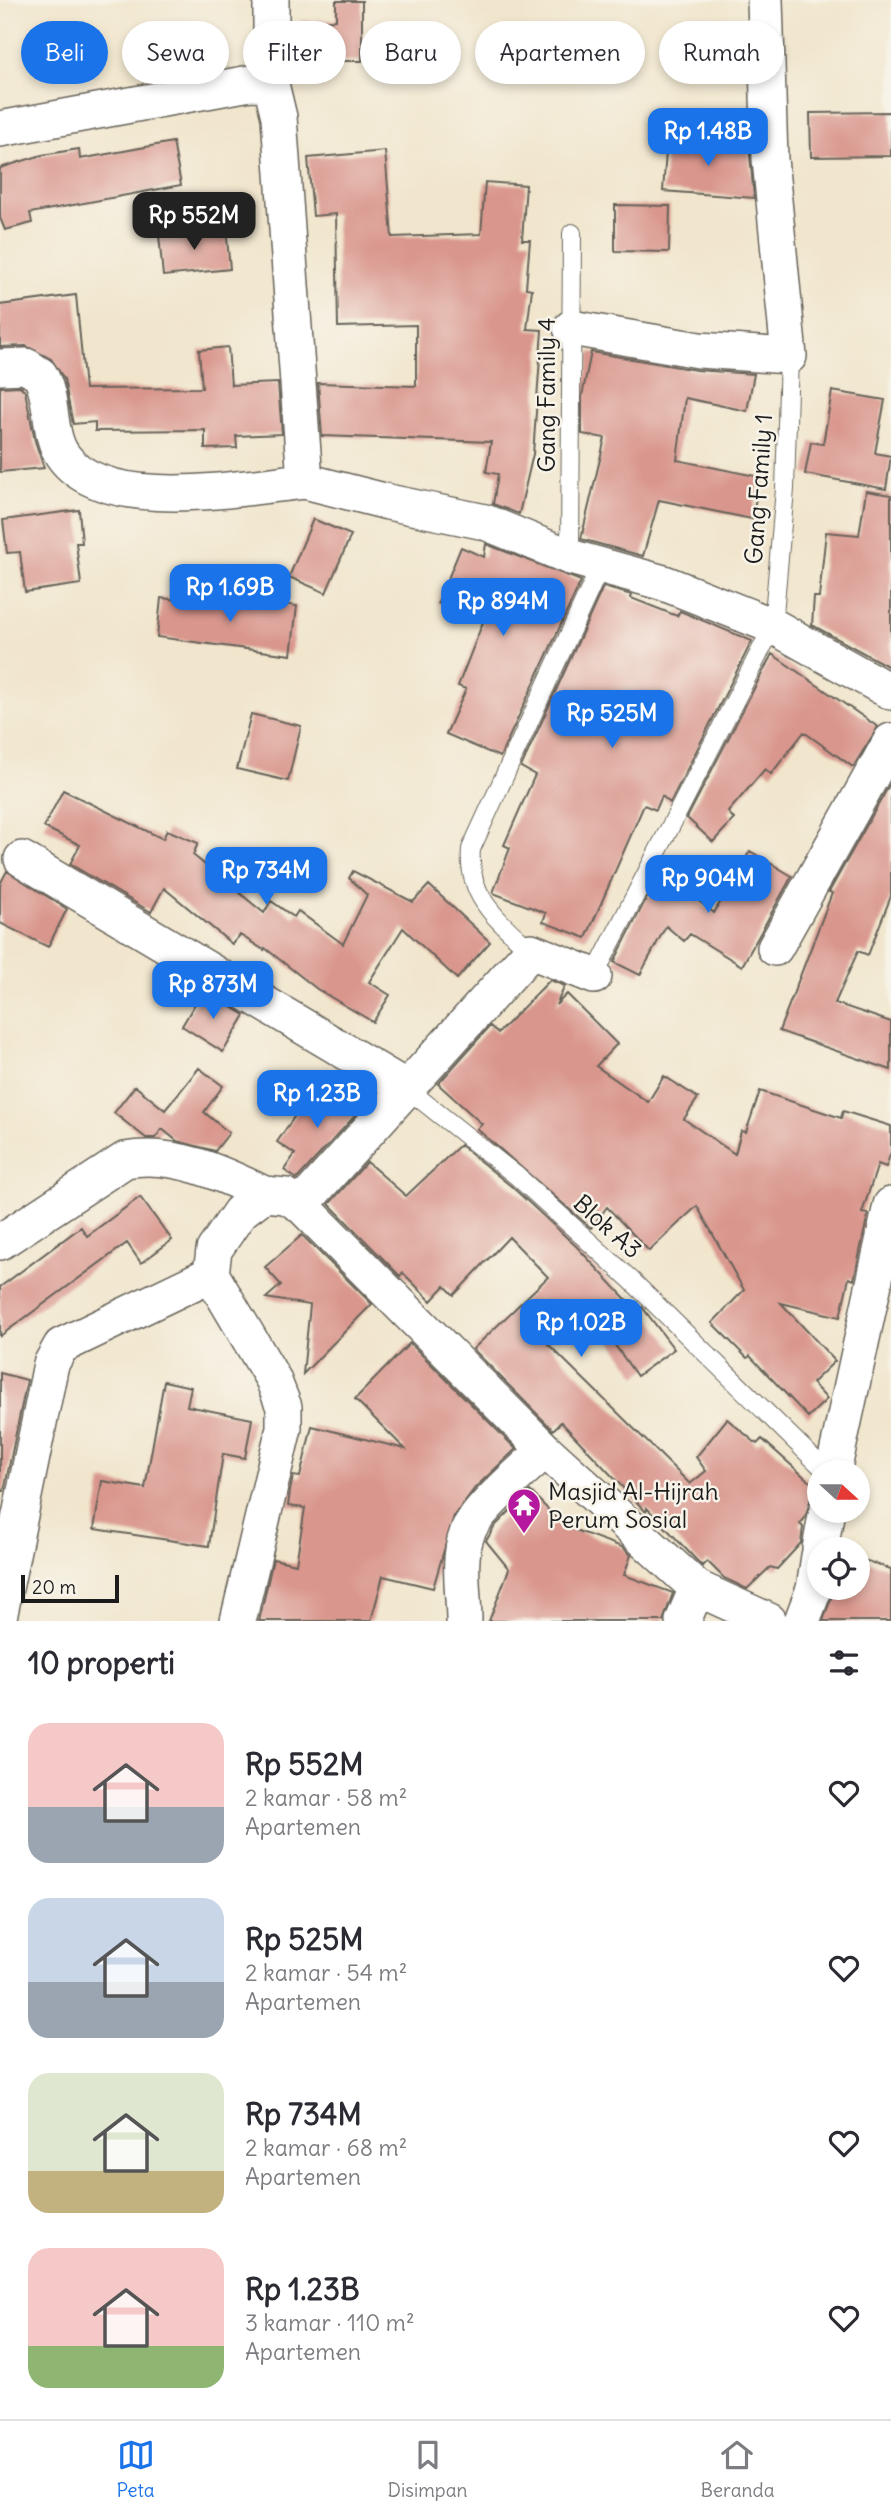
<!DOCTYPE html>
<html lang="id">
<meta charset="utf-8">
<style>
body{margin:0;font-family:Delius,sans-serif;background:#f2f2f3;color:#2b2b33;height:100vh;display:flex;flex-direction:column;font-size:26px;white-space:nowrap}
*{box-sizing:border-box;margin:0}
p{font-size:23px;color:#7c7c81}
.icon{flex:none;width:38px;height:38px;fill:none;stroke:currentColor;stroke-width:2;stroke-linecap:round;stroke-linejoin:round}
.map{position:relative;height:1621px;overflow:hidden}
.side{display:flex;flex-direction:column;background:#fff;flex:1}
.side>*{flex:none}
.hud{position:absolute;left:21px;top:21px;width:850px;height:63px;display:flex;gap:14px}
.needle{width:46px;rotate:111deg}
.controls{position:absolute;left:807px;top:1460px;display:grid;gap:14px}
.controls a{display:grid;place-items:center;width:63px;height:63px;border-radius:50%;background:#fff;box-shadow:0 4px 10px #0003;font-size:35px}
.scale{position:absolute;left:21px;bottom:18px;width:98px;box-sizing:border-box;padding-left:7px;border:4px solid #1c1c1c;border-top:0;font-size:19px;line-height:24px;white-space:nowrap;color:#1c1c1c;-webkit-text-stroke:5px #f7f3e8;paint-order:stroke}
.price{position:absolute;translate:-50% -60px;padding:0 16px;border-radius:14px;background:#1a73e8;color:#fff;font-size:23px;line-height:46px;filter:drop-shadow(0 2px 4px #0008)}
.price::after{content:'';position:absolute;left:50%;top:42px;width:21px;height:16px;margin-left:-10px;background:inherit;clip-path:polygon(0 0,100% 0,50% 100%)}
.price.current{background:#222;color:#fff}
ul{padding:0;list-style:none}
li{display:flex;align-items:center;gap:21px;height:175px;padding:0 28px}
li span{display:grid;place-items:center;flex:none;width:196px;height:140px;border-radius:21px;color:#555}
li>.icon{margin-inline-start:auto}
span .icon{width:84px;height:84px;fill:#fffc;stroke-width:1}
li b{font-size:30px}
h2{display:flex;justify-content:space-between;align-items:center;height:84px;padding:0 28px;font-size:30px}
.pill{padding:0 24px;border-radius:32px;background:#fff;box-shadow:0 4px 10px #0003;font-size:24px;line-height:63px}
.pill.current{background:#1a73e8;color:#fff}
.dock{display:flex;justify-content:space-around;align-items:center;height:98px;border-top:2px solid #e1e1e2;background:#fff;font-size:19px;color:#7c7c81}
.dock a{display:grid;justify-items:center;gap:4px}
.dock .current{color:#1a73e8}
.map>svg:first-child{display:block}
.building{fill:#d9968d}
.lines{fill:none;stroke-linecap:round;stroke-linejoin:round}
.service-casing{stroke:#67635a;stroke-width:20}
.minor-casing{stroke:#67635a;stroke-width:38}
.service{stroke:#fff;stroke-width:18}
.minor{stroke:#fff;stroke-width:35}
.labels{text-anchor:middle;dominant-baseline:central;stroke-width:5;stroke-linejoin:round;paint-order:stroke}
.street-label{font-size:24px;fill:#1c1c1c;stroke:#f7f3e8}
.poi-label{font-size:24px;fill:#1c1c1c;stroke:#f7f3e8;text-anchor:start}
</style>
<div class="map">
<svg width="891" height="1621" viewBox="0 0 891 1621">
<rect width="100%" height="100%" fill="#f7f3e8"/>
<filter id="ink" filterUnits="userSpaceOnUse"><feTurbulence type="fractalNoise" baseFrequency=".0143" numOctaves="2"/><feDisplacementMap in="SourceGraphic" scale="14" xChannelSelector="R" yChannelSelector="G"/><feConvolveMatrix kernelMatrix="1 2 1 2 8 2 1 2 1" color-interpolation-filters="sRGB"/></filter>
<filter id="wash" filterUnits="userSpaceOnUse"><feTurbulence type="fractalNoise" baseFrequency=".00686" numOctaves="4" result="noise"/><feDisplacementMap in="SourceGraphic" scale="28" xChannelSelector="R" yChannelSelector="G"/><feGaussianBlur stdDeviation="1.57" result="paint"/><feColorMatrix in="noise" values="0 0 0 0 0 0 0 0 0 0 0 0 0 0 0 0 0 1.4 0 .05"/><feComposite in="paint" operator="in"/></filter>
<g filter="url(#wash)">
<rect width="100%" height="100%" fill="#f1e6cd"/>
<g id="blocks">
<path class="building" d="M336,1h26v60h-62v-40l36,-1z
M891,112v44l-80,1 -1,-44z
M667,139l82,5 5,54 -91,-7z
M173,142l8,43 -151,28 2,10 -27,7 -5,-12v-50l42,-13 37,-6 1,10z
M385,151l7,86 89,-3 4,-52 41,3 -4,55h8l-4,48 6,1 -5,40 15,1 -9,124 -14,60 -26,-10 5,-30 -12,-2 5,-30 -169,-6 -4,-53 98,3v-61l-78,2 -2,-113 -23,2 -5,-58z
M615,205l55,1 -1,46 -54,-1z
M226,228l4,41 -67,7 -4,-41z
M76,295l9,94 117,-1 -3,-38 29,-3 3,38 47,-2 4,51 -46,2 1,12 -32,1v-19l-110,1v-9l-22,2 -9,-45 -13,-20 -25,-13 -26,1v-42z
M591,352l105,18 58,4 -7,37 -62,-13 -8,62 83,17 -8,42 -93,-19 -16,56 -62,-17 24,-101 -23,-4v-38z
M20,386l5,5 10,50 9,27 -44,4v-85z
M832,391l53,9 -10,53 16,3 -5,33 -81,-15 6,-32 12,2z
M866,491l25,4v173l-79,-43 2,-28h5l7,-65 33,3z
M79,510l3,33h-6l5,41 -56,8 -5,-40 -13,1 -4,-33z
M313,519l38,16 -25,58 -37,-16z
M486,544l95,37 -81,176 -54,-23 20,-45 -8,-3 25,-64 -45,-19 23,-56 23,10z
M603,587l29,8 -1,3 46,18 3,-5 72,30 -82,162 -8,-7 -6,14 -12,-5 -58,133 -43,-16 3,-9 -53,-20 17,-45 -6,-3 31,-70 -14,-8z
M218,595l79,11 -6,49 -134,-18 4,-39 56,6z
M772,654l106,73 -25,40 -49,-35 -33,42 -6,-5 -37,43 6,7 -21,23 -26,-24z
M251,714l50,12 -13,55 -51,-12z
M891,782v114l-23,59 -10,-4 -23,52 56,19v48l-112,-39 53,-138 -3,-1z
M63,790l100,49 4,-9 31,13 -5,12 71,58 7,-12 23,16 4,-6 45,33 24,-49 -18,-17 4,-7 60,31 16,-17 61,57 -33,37 -54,-51 -34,54 21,13 -17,27 -56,-33 -52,-41 -1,2 -24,-15 -8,9 -68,-56 -13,24 -81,-48 10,-19 -36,-18z
M750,851l42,25 -50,90 -52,-32 -6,7 -18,-15 -26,49 -26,-13 32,-63 20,-24 48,38z
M7,871l60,38 -19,38 -48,-24v-39z
M550,980l15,6 -9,19 11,-11 50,50 -21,22 52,36 16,-26 34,22 -14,21 51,35 6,-23 5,1 14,-41 81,27 2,-7 48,15v26l-5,15 -8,-3 -16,49 6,1 -14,66 -5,-2 -9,39 -59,-14 54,58 -23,22 15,16 -19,18 -58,-61 -3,2 -35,-35 32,-33 -47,-84 -48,45 -42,-44 -16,21 -114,-99 5,-5 -44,-40 52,-58 8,7z
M203,990l42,25 -22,37 -41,-26z
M199,1068l24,18 -19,26 25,21 -14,18 -38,-10 -15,-12 -7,9h-9l-32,-25 21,-27 30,24z
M338,1088l26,18 -67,73 -13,-9 11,-16 -18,-12 30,-44 16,11z
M460,1145l51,41 66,61 60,64 5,-4 32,42 -37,27 -50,-70 -40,37 143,141 16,-13 -10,-14 31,-38 30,25 5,-5 57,51 -8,8 -6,20 -5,6 3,3 -2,16 -24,26 -7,-2 -23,22 -23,-11 -17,-17 -5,5 -55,-58 -1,4 -85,-90 -8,8 -80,-81 75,-72 -39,-40 -55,58 -9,-9 -14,15 -28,-28 -3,3 -71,-72 38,-42 39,34z
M140,1197l32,43 -31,23 -14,-20 -127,93v-49l81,-60 6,9z
M302,1235l70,69 -69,70 7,-69 -44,-7 15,-13 -16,-18z
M410,1343l106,106 -41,39 -21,28 -21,72 -50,-12 -12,45h-112l14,-62 23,5 9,-56 -17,-2 2,-15 3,-15 7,1 12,-51 93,23 -50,-50z
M0,1373l27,7 -23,111h-4z
M164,1381l27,6 -4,19 65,13 -7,39 -22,-4 -14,92 -115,-17 8,-48 43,7z
M530,1491l34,35 58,21 9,8 -7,20 49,18 -10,28h-174l20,-52 -23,-28 9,-15z
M858,1558l33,11v52h-68l12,-34h23z"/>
</g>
</g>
<g filter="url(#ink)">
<use href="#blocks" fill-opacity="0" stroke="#67635a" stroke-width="2"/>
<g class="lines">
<g class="service-casing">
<path id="service" d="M570,557l2,-324
M531,951c-33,-31 -64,-54 -60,-102l130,-284
M594,976l179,-350 12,-137 4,-133
M405,1087l113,90 113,103 196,192"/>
</g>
<g class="minor-casing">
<path id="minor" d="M271,0v84l8,33 26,364 83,21 97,20 85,35 94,26 109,43 118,66
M0,129l250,-46 21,1
M571,328l128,22 90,6 -19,-197 -5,-159
M0,367l26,-1 14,9c14,24 7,58 23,81 42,59 181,31 242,25
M22,859l383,228
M775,948l116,-207
M594,976l-63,-25 -230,254 244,245 152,138 72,33
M0,1242l125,-82c49,-9 96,13 139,34
M833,1472l58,-267
M820,1549l7,-39
M0,1613l51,-249 10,-18 150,-72
M238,1621l46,-193v-21l-11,-28 -62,-105 3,-24 26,-38 24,-18 22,2 15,9
M464,1621c0,-27 -7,-61 3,-87 7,-23 59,-66 78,-84
M683,1621l14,-33
M802,1621l12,-32 5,-33"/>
</g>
<use href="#service" class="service"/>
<use href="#minor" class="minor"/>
</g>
</g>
<defs>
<g id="temple-pin" transform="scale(1.75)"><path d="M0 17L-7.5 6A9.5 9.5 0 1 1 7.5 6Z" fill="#b5179e" stroke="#f7f3e8"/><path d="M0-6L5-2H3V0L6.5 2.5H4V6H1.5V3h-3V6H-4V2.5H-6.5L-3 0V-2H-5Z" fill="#fff"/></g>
</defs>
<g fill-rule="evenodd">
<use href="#temple-pin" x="524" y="1505"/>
</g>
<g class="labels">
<g class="street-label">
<text transform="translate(546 395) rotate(-90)">Gang Family 4</text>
<text transform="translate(758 489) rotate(-86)">Gang Family 1</text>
<text transform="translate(608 1226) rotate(42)">Blok A3</text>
</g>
<g class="poi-label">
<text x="548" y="1491">Masjid Al-Hijrah<tspan x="548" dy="28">Perum Sosial</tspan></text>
</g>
</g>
</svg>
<div class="controls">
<a><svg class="needle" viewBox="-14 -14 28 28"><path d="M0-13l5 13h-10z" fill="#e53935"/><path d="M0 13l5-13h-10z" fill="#7c7c81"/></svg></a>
<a><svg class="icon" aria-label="locate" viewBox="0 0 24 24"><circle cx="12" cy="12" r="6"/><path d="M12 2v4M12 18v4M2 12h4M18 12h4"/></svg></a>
</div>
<div class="scale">20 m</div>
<b class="price" style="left:708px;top:168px">Rp 1.48B</b>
<b class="price current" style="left:194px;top:252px">Rp 552M</b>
<b class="price" style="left:230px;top:624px">Rp 1.69B</b>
<b class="price" style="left:503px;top:638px">Rp 894M</b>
<b class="price" style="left:612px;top:750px">Rp 525M</b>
<b class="price" style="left:266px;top:907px">Rp 734M</b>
<b class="price" style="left:708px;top:915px">Rp 904M</b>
<b class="price" style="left:213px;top:1021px">Rp 873M</b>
<b class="price" style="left:317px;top:1130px">Rp 1.23B</b>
<b class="price" style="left:581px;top:1359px">Rp 1.02B</b>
<div class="hud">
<a class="pill current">Beli</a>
<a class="pill">Sewa</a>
<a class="pill">Filter</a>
<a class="pill">Baru</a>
<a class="pill">Apartemen</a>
<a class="pill">Rumah</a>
</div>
</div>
<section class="side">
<h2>10 properti<svg class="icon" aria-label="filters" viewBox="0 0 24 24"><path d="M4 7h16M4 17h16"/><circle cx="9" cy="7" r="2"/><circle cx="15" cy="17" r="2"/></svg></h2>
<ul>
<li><span style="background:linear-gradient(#f6c9c9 60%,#9aa5b1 0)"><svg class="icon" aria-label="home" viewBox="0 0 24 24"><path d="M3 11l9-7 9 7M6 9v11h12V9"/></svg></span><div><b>Rp 552M</b><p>2 kamar · 58 m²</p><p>Apartemen</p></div><svg class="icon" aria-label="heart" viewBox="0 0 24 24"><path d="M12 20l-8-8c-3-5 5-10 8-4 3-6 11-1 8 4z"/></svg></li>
<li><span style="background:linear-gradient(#c9d6e8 60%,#9aa5b1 0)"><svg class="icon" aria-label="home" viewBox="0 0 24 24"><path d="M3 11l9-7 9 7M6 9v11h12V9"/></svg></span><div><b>Rp 525M</b><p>2 kamar · 54 m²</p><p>Apartemen</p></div><svg class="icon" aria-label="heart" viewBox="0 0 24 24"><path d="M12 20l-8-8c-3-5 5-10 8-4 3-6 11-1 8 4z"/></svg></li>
<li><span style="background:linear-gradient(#dfe7d0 70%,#c2b280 0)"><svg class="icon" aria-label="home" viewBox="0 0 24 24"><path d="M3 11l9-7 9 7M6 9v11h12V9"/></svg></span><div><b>Rp 734M</b><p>2 kamar · 68 m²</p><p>Apartemen</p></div><svg class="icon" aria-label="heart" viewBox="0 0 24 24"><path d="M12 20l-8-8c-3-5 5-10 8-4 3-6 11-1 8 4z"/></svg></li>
<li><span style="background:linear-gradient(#f6c9c9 70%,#8fb573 0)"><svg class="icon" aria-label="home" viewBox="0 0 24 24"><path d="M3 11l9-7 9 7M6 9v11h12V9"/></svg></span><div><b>Rp 1.23B</b><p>3 kamar · 110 m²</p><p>Apartemen</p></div><svg class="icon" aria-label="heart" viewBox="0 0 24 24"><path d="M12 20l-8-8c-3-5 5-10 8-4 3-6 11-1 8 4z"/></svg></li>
</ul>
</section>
<nav class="dock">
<a class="current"><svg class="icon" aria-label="map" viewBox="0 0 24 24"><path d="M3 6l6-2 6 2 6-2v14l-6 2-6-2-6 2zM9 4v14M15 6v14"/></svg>Peta</a>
<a><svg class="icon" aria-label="saved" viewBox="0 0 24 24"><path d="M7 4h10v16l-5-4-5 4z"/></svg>Disimpan</a>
<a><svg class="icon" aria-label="home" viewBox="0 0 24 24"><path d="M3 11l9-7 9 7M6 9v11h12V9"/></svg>Beranda</a>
</nav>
